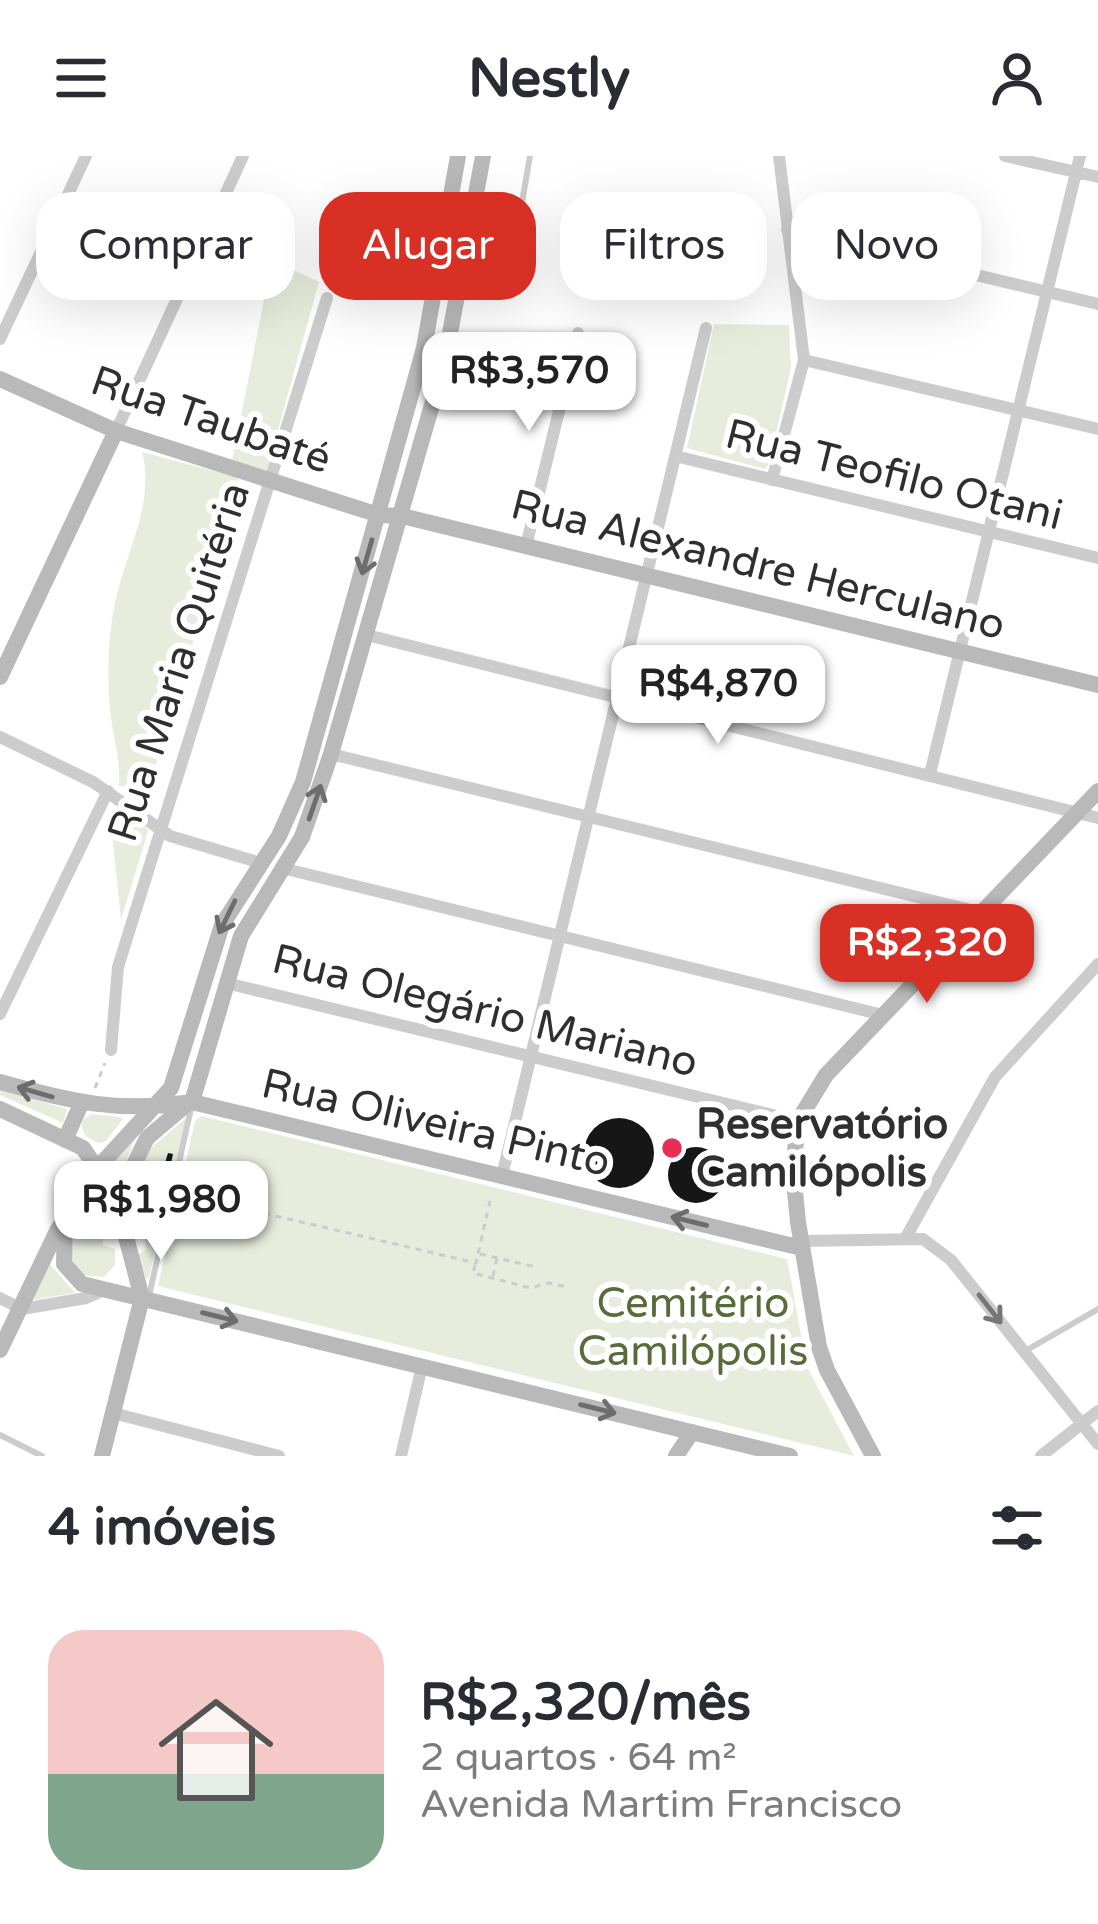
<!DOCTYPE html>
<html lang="pt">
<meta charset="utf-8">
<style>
body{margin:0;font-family:"Varela Round",sans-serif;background:#f7f7f7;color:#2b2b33;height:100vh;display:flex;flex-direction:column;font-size:45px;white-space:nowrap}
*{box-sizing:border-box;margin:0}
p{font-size:39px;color:#7c7c81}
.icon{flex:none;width:66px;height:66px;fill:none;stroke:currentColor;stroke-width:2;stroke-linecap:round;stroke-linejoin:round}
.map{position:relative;height:1300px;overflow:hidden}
.sheet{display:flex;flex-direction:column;background:#fff;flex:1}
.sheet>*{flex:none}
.guide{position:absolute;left:36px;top:36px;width:1026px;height:108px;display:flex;gap:24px}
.price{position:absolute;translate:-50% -102px;padding:0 27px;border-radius:24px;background:#fff;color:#222;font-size:39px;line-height:78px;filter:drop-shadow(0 3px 6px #0008)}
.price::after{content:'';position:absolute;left:50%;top:72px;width:36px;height:27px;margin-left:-18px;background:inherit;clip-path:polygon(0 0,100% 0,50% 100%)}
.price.active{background:#d93025;color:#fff}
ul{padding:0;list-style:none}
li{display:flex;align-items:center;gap:36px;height:300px;padding:0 48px}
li+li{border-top:3px solid #e1e1e2}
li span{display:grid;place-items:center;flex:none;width:336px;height:240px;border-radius:36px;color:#555}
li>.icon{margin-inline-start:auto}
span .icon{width:144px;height:144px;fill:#fffc;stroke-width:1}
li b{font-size:51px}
h2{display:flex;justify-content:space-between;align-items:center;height:144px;padding:0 48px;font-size:51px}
.tag{padding:0 42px;border-radius:36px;background:#fff;box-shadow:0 12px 48px #0002;font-size:42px;line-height:108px}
.tag.active{background:#d93025;color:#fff}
header{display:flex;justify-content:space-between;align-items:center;height:156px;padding:0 48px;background:#fff;font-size:54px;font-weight:800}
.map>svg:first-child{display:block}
.green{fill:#e7ecdc}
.building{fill:#161616}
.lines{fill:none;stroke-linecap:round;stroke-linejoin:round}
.path{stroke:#ccc;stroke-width:3;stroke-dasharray:6 6;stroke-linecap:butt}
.lane{stroke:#ccc;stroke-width:6}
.street{stroke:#ccc;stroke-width:12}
.secondary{stroke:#b9b9b9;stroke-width:16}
.oneway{stroke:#6d6d6d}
.oneway2{stroke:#767676}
.poi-dot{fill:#e82e55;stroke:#fff;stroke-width:4.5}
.labels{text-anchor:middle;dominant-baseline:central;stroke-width:12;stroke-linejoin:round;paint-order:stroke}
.street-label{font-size:42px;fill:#2f2f2f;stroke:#fff}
.poi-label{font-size:42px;font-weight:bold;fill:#2f2f2f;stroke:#fff;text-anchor:start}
.park-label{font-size:42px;fill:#586c3b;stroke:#fff}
</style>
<header><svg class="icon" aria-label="menu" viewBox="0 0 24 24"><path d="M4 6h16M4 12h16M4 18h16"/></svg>Nestly<svg class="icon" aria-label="person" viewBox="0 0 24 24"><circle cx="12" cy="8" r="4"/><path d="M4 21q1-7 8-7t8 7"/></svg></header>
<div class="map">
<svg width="1098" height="1300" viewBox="0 0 1098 1300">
<rect width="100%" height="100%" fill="#fff"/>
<path class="green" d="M272,104l47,22 -53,191 -34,-12z
M714,168l75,1 2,43 -22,96 -4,5 -78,-21z
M142,296l94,25 5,7 -93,306 -29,-4c1,-20 -2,-35 -6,-55 -7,-39 -6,-85 1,-123 9,-51 42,-103 28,-156z
M110,657l35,13 3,5 -27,89z
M0,934l67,19 -4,14 -63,-28z
M91,958l29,3 3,2 -17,22 -7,2c-11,-4 -20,-10 -16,-23z
M202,960l585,143 20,108 47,89 -696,-170 37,-165z
M186,962l-37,159 -3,2 -8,-24 8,-6 -3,-45 -10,-14 16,-40z
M134,985l-20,53 -11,-3 -1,12 10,3 -1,6 -10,-2 2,35 12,4v16l-11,12 -20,-2 -13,-14c-1,-42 28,-95 63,-120z
M48,1106l27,31 -44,7z"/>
<path class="building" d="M584 997a35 35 0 1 1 70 0a35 35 0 1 1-70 0Z
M668 1019a28 28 0 1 1 56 0a28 28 0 1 1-56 0Z
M168,997l5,1 -14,64h-6v-19l-7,-10 3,-12 15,-11z"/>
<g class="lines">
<path class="path" d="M95,932l10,-25
M182,1038l294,69 14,-62
M480,1098l56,13
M475,1109l-2,8 57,15 19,-5 18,4
M493,1120l4,-18"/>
<path class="lane" d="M519,64l11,-64
M149,1140l43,-192
M1027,1194l71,-41
M0,1279l42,21"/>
<path class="street" d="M1005,0l93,21
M787,74l311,74
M0,183l86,-183
M804,204l294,69
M116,275l127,-275
M675,300l423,102
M772,324l32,-120 -25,-204
M526,390l52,-213
M367,479l731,183
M0,581l93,45 77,54 91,27
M331,598l648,158
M930,618l150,-618
M282,712l601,147
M226,827l572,138
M0,858l108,-223
M111,894l7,-83 209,-669
M502,1020l204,-848
M905,1083l90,-162 103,-113
M801,1085l122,-2 28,21 147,184
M0,1142l22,11 64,-11 20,-9
M113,1257l166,43
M401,1300l21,-90
M1041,1300l57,-45"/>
<path class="secondary" d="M0,223l116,52 263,84 23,1 696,169
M0,521l116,-246
M0,926c71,20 118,31 192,20l610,146
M192,946l49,-166 61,-99 29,-83 114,-394 38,-204
M0,953l83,39 8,12 1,17
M65,984l16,-36
M65,1067l-1,41 18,20 708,172
M0,1194l57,-119 46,-69 68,-74 51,-163 57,-89 24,-54 121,-434 34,-192
M102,1300l40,-158 -18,-69 2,-48 21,-43 39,-33
M676,1300l16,-24
M873,1300l-46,-86 -8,-23 -21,-125 -5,-50 5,-51 28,-46 272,-284"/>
</g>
<defs><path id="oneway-shaft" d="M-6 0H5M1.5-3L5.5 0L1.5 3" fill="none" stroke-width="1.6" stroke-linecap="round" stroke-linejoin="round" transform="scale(3)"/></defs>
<g class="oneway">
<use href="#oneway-shaft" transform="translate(367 401) rotate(106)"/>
<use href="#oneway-shaft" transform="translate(315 646) rotate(-71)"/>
<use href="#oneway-shaft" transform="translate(227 761) rotate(116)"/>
<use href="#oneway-shaft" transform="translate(35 936) rotate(-164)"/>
<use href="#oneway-shaft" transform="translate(689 1065) rotate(-166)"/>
<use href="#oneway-shaft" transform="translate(220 1161) rotate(14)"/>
<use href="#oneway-shaft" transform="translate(598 1253) rotate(14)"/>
</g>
<use class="oneway2" href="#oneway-shaft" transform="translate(990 1153) rotate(52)"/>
<circle class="poi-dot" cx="672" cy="992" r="12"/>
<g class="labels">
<g class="street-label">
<text transform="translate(211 264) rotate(19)">Rua Taubaté</text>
<text transform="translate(894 319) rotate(14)">Rua Teofilo Otani</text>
<text transform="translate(758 409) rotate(14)">Rua Alexandre Herculano</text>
<text transform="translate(179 506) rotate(-72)">Rua Maria Quitéria</text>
<text transform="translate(485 855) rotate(14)">Rua Olegário Mariano</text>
<text transform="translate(436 967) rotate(13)">Rua Oliveira Pinto</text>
</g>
<g class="poi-label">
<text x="696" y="968">Reservatório<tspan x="696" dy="48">Camilópolis</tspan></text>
</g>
<g class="park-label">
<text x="693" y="1147">Cemitério<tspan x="693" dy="48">Camilópolis</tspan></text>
</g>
</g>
</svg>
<b class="price" style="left:529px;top:278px">R$3,570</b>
<b class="price" style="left:718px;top:591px">R$4,870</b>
<b class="price active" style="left:927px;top:850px">R$2,320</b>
<b class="price" style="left:161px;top:1107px">R$1,980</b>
<div class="guide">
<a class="tag">Comprar</a>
<a class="tag active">Alugar</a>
<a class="tag">Filtros</a>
<a class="tag">Novo</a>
</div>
</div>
<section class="sheet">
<h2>4 imóveis<svg class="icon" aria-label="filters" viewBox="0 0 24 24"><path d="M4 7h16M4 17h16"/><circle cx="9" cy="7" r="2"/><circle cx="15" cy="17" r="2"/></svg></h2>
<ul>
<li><span style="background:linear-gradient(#f6c9c9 60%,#7fa58c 0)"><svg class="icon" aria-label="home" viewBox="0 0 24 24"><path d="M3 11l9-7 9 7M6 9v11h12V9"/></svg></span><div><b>R$2,320/mês</b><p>2 quartos · 64 m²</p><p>Avenida Martim Francisco</p></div></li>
</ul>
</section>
